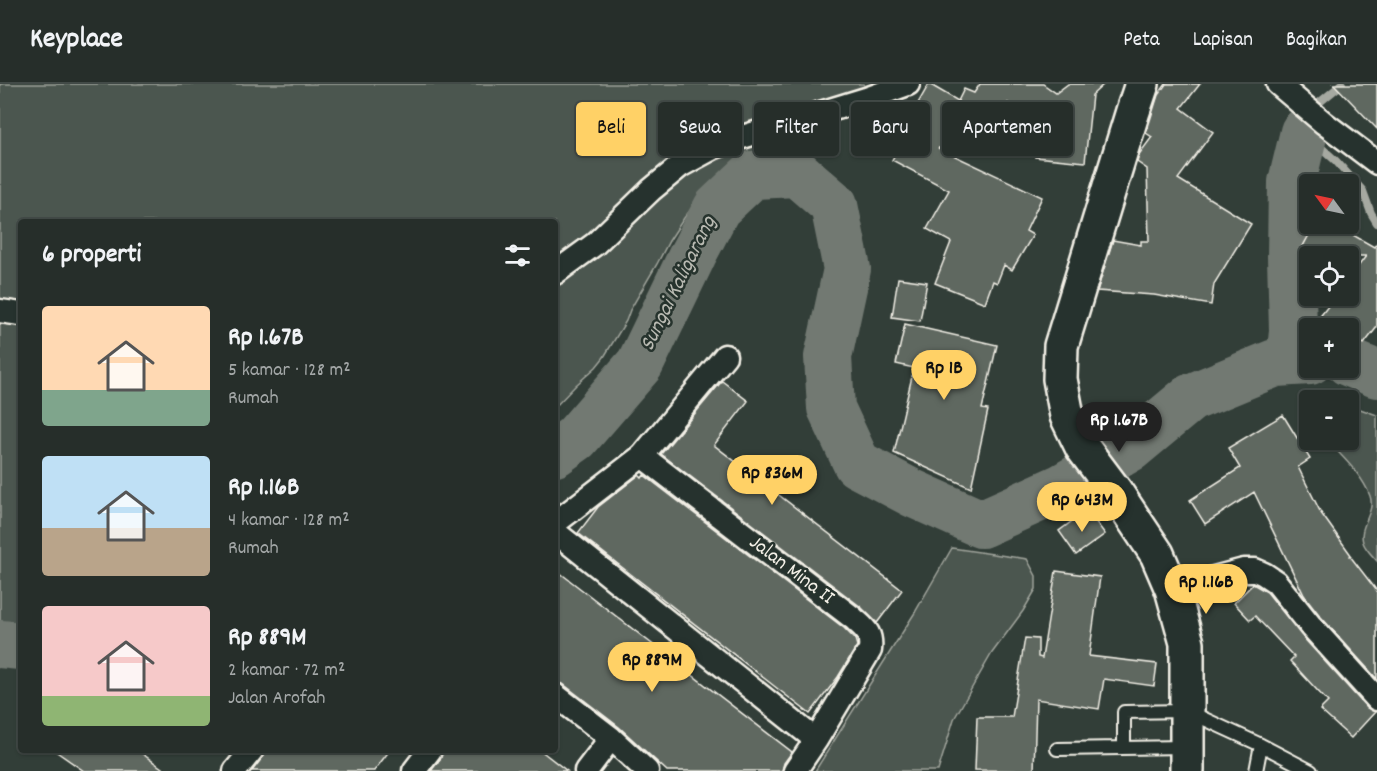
<!DOCTYPE html>
<html lang="id">
<meta charset="utf-8">
<style>
body{margin:0;font-family:Dekko,sans-serif;background:#2e3632;color:#f1f3f6;height:100vh;display:flex;flex-direction:column;font-size:22px;white-space:nowrap}
*{box-sizing:border-box;margin:0}
p{font-size:20px;color:#a4a8a8}
.icon{flex:none;width:33px;height:33px;fill:none;stroke:currentColor;stroke-width:2;stroke-linecap:round;stroke-linejoin:round}
.map{position:relative;flex:1;overflow:hidden}
.details{position:absolute;left:18px;top:135px;width:540px;height:534px;display:flex;flex-direction:column;background:#262e2a;border-radius:6px;box-shadow:0 2px 4px #0004,0 0 0 2px #424a47}
.details>*{flex:none}
.hud{position:absolute;left:576px;top:18px;width:570px;height:54px;display:flex;gap:12px}
.needle{width:39px;rotate:303deg}
.fabs{position:absolute;left:1299px;top:90px;display:grid;gap:12px}
.fabs a{display:grid;place-items:center;width:60px;height:60px;border-radius:6px;background:#262e2a;box-shadow:0 2px 4px #0004,0 0 0 2px #424a47;font-size:30px}
.price{position:absolute;translate:-50% -51px;padding:0 14px;border-radius:21px;background:#ffd166;color:#111;font-size:20px;line-height:39px;filter:drop-shadow(0 2px 3px #0008)}
.price::after{content:'';position:absolute;left:50%;top:36px;width:18px;height:14px;margin-left:-9px;background:inherit;clip-path:polygon(0 0,100% 0,50% 100%)}
.price.current{background:#222;color:#fff}
ul{padding:0;list-style:none}
li{display:flex;align-items:center;gap:18px;height:150px;padding:0 24px}
li span{display:grid;place-items:center;flex:none;width:168px;height:120px;border-radius:6px;color:#555}
li>.icon{margin-inline-start:auto}
span .icon{width:72px;height:72px;fill:#fffc;stroke-width:1}
li b{font-size:26px}
h2{display:flex;justify-content:space-between;align-items:center;height:72px;padding:0 24px;font-size:26px}
.tag{padding:0 21px;border-radius:6px;background:#262e2a;box-shadow:0 2px 4px #0004,0 0 0 2px #424a47;font-size:21px;line-height:54px}
.tag.current{background:#ffd166;color:#111}
header{display:flex;align-items:center;gap:36px;box-sizing:border-box;height:84px;padding:0 30px;background:#262e2a;border-bottom:2px solid #424a47}
header strong{font-size:28px}
nav{display:flex;gap:33px;margin-inline-start:auto;font-size:21px}
.map>svg:first-child{display:block}
.green{fill:#4c564f;stroke:#a0a49c;stroke-width:1.5}
.lines{fill:none;stroke-linecap:round;stroke-linejoin:round}
.stream{stroke:#a6a9a1;stroke-width:8}
.river{stroke:#727972;stroke-width:48}
.building{fill:#5f6861;stroke:#f4f1e8;stroke-width:1.5}
.service-casing{stroke:#f4f1e8;stroke-width:16}
.minor-casing{stroke:#f4f1e8;stroke-width:27}
.secondary-casing{stroke:#f4f1e8;stroke-width:38}
.service{stroke:#26332d;stroke-width:12}
.minor{stroke:#26332d;stroke-width:22}
.secondary{stroke:#26332d;stroke-width:33}
.labels{text-anchor:middle;dominant-baseline:central;stroke-width:5;stroke-linejoin:round;paint-order:stroke}
.street-label{font-size:21px;fill:#f4f1e8;stroke:#26332d}
.water-label{font-size:22px;font-style:italic;fill:#babbb3;stroke:#26332d}
</style>
<header>
<strong>Keyplace</strong>
<nav><a>Peta</a><a>Lapisan</a><a>Bagikan</a></nav>
</header>
<div class="map">
<svg width="1377" height="687" viewBox="0 0 1377 687">
<rect width="100%" height="100%" fill="#323e38"/>
<filter id="ink" filterUnits="userSpaceOnUse"><feTurbulence type="fractalNoise" baseFrequency=".0167" numOctaves="2"/><feDisplacementMap in="SourceGraphic" scale="12" xChannelSelector="R" yChannelSelector="G"/><feConvolveMatrix kernelMatrix="1 2 1 2 8 2 1 2 1" color-interpolation-filters="sRGB"/></filter>
<g filter="url(#ink)">
<path class="green" d="M0,0h864v12l-21,11 -14,20 -9,10 -10,7h-25l-46,16 -10,7 -20,20 -25,31 -15,23 -12,23 -27,46 -4,11 -22,36 -8,10 -20,18 -21,22v-185h-534v417l-21,-5z
M1309,307l28,9h-27l-1,23 -9,-12 -1,-13z
M1349,321l28,10v146c-4,-5 -12,-12 -14,-19 -5,-16 13,-30 7,-46 -8,-22 -28,-39 -43,-56h21z
M952,464l75,11 9,17v13l-13,22 -31,42 -38,66 -16,52h-123l99,-157z"/>
<g class="lines">
<path class="stream" d="M1342,0l-22,18 -16,30 32,29 27,30 8,22 6,10"/>
<path class="river" d="M1290,278l3,-31 -2,-74 1,-75 12,-50
M1348,278l29,12
M555,369l21,-15 64,-74 53,-110 24,-46 35,-33 45,-2 37,32 13,64 -19,88 3,51 26,56 55,29 69,31 80,-36 69,-40 60,-50 85,-35 35,-2
M0,560l21,2"/>
</g>
<path class="building" d="M929,0l29,17 6,-12 10,4 6,-9h63l13,9 12,-9h36l-12,11 -7,67 -50,-5 4,-32 -31,-22 -22,50 -48,-5 104,49 -16,34 7,4 -21,35 -8,-5 -7,18 -4,-2 -8,22 -50,-20 16,-41 -24,-13 22,-39 -57,-30 20,-37 -4,-2z
M1166,0h34l-19,24 32,24 -35,47 73,45 -37,60 -3,21 -57,-10 -57,-4 16,-51 28,5v-4h8l-2,-72 -10,-7 3,-9 12,-16 -6,-4 12,-38z
M1334,0h43v45z
M1315,140h33l-4,6 30,17 3,-4v84l-13,17 -16,-13v-3h-37l25,-32h12v-16l18,-24h-47l-17,-8z
M898,194l29,4 -7,39 -28,-4z
M905,240l92,21 -15,64 6,1 -17,78 -77,-35 20,-85 -18,-4z
M722,297l26,20 -34,44 188,145 -25,33 -16,-16 -200,-153z
M1283,331l27,44 -12,8 23,46 30,42 -1,1 27,35v88l-56,-62 -17,-22 -50,-103 -49,32 -15,-24 50,-32 -12,-20z
M639,391l3,3 2,-3 200,153 11,11 2,7 -19,31 -28,37 -232,-181 20,-26z
M1087,426l18,24 -29,21 -17,-24z
M555,485l237,183 -8,11 -2,8h-115l-48,-44 -56,-43 -8,-2z
M1056,487l44,6 -11,79 68,8 -3,22 -50,-7 -5,30 -63,-10 -2,72 -59,-1 2,-53h35l13,-79 13,1v18l4,1z
M1253,500l14,8 34,43 66,73 8,4 -24,26 -31,-28 8,-8 -38,-41 4,-4 -39,-41 -5,4 -16,-17z
M54,666h83l29,21h-82z
M265,666h125l-16,21h-122l10,-13z
M443,666h97l27,21h-136l10,-13z"/>
<g class="lines">
<g class="service-casing">
<path id="service" d="M1261,661l50,26
M1124,664v-36l63,-1 74,34 -5,26
M1057,665l128,-2"/>
</g>
<g class="minor-casing">
<path id="minor" d="M1278,0l46,39 53,40
M555,189l40,-29 56,-54 29,-24 33,-18 26,-10 127,-39 42,-15
M0,227l21,3
M642,372l211,162c12,11 19,14 17,32l-54,90 -21,31
M555,439l87,-67 83,-100
M555,448l261,208
M1172,505l72,-19h11l9,4 12,8 35,44 66,73
M555,611l56,43 36,33
M235,687l17,-21
M414,687l16,-21
M586,687l25,-33"/>
</g>
<g class="secondary-casing">
<path id="secondary" d="M1142,0l-9,27 -72,235 -1,33 7,37 15,31 33,44 42,63 15,35 15,54v128"/>
</g>
<use href="#service" class="service"/>
<use href="#minor" class="minor"/>
<use href="#secondary" class="secondary"/>
</g>
</g>
<g class="labels">
<g class="street-label">
<text transform="translate(791 487) rotate(37)">Jalan Mina II</text>
</g>
<g class="water-label">
<text transform="translate(679 200) rotate(-64)">Sungai Kaligarang</text>
</g>
</g>
</svg>
<div class="fabs">
<a><svg class="needle" viewBox="-14 -14 28 28"><path d="M0-13l5 13h-10z" fill="#e53935"/><path d="M0 13l5-13h-10z" fill="#a4a8a8"/></svg></a>
<a><svg class="icon" aria-label="locate" viewBox="0 0 24 24"><circle cx="12" cy="12" r="6"/><path d="M12 2v4M12 18v4M2 12h4M18 12h4"/></svg></a>
<a>+</a>
<a>−</a>
</div>
<b class="price" style="left:944px;top:317px">Rp 1B</b>
<b class="price current" style="left:1119px;top:369px">Rp 1.67B</b>
<b class="price" style="left:772px;top:422px">Rp 836M</b>
<b class="price" style="left:1082px;top:449px">Rp 643M</b>
<b class="price" style="left:1206px;top:531px">Rp 1.16B</b>
<b class="price" style="left:652px;top:609px">Rp 889M</b>
<div class="hud">
<a class="tag current">Beli</a>
<a class="tag">Sewa</a>
<a class="tag">Filter</a>
<a class="tag">Baru</a>
<a class="tag">Apartemen</a>
</div>
<section class="details">
<h2>6 properti<svg class="icon" aria-label="filters" viewBox="0 0 24 24"><path d="M4 7h16M4 17h16"/><circle cx="9" cy="7" r="2"/><circle cx="15" cy="17" r="2"/></svg></h2>
<ul>
<li><span style="background:linear-gradient(#ffd9b3 70%,#7fa58c 0)"><svg class="icon" aria-label="home" viewBox="0 0 24 24"><path d="M3 11l9-7 9 7M6 9v11h12V9"/></svg></span><div><b>Rp 1.67B</b><p>5 kamar · 128 m²</p><p>Rumah</p></div></li>
<li><span style="background:linear-gradient(#bfe0f5 60%,#b9a48a 0)"><svg class="icon" aria-label="home" viewBox="0 0 24 24"><path d="M3 11l9-7 9 7M6 9v11h12V9"/></svg></span><div><b>Rp 1.16B</b><p>4 kamar · 128 m²</p><p>Rumah</p></div></li>
<li><span style="background:linear-gradient(#f6c9c9 75%,#8fb573 0)"><svg class="icon" aria-label="home" viewBox="0 0 24 24"><path d="M3 11l9-7 9 7M6 9v11h12V9"/></svg></span><div><b>Rp 889M</b><p>2 kamar · 72 m²</p><p>Jalan Arofah</p></div></li>
</ul>
</section>
</div>
